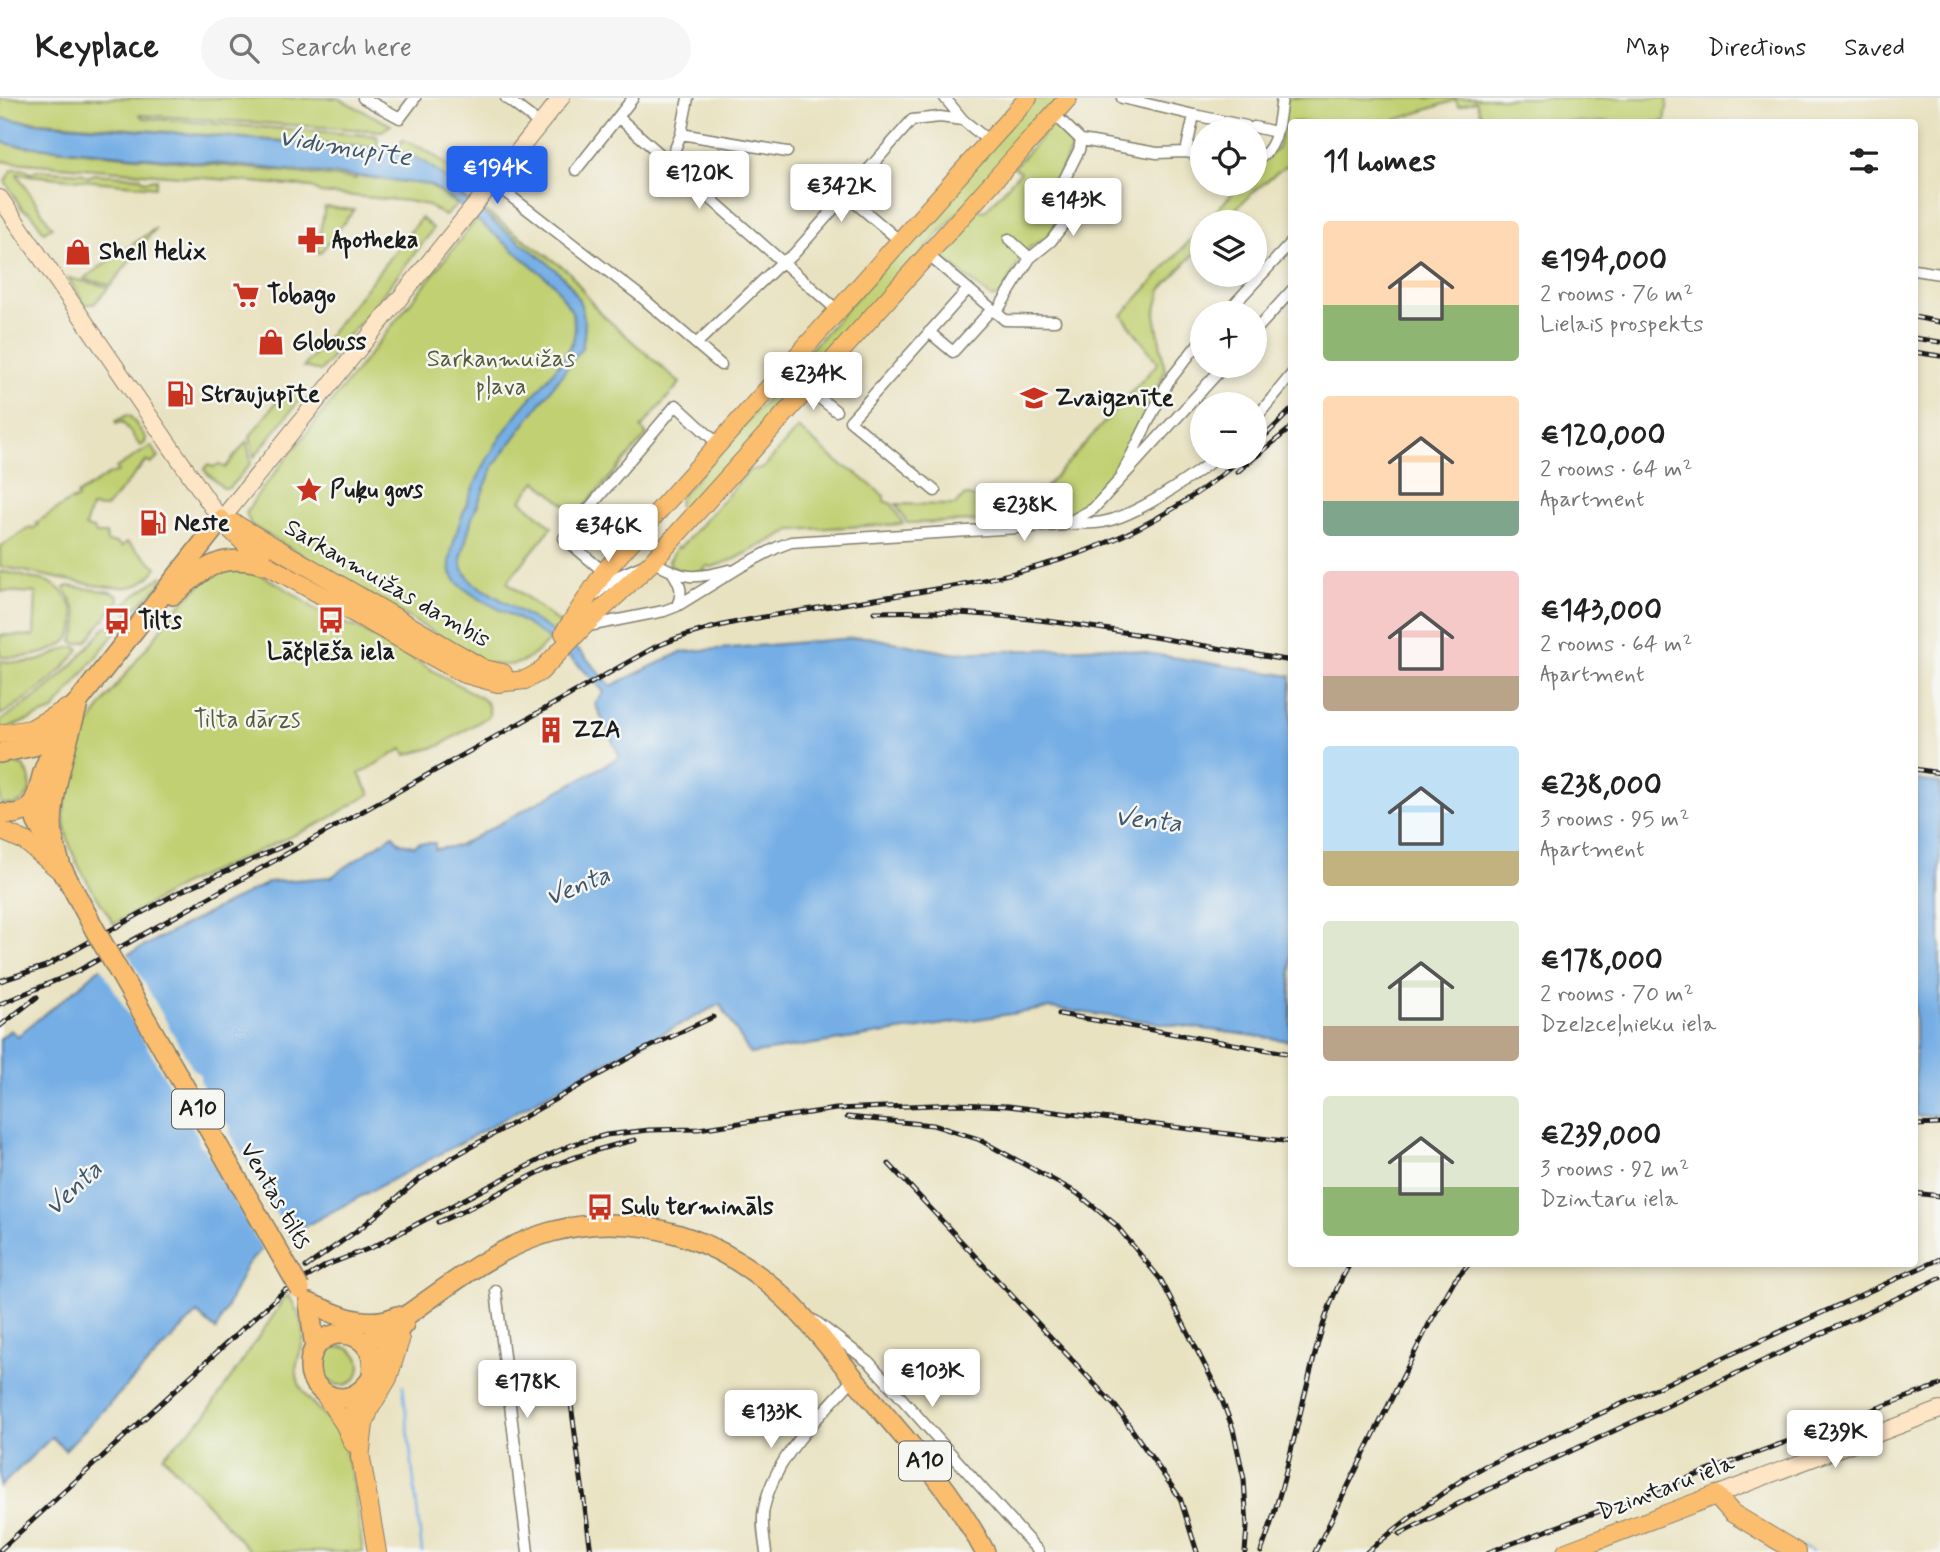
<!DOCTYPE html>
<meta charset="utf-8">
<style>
body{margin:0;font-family:Mynerve,sans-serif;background:#f6f6f6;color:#222;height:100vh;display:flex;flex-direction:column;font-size:26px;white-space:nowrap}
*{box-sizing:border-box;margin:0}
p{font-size:23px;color:#767676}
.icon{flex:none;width:38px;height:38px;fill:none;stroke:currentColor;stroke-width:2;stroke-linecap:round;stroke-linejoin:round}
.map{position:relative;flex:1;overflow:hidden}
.sheet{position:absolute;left:1288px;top:21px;width:630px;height:1148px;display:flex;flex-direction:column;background:#fff;border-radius:7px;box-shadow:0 4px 10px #0003}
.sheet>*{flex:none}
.tools{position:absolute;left:1190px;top:21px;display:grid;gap:14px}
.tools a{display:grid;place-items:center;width:77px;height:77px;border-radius:50%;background:#fff;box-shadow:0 4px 10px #0003;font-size:35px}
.price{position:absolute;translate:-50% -60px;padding:0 16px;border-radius:7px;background:#fff;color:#222;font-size:23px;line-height:46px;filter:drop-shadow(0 2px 4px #0008)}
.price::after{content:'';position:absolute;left:50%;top:42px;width:21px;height:16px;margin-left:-10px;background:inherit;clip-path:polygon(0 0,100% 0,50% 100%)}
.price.current{background:#2563eb;color:#fff}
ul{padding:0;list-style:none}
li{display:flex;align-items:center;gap:21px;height:175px;padding:0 35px}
li span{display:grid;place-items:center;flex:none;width:196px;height:140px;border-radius:7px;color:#555}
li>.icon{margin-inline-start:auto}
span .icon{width:84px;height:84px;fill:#fffc;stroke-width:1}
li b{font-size:30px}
h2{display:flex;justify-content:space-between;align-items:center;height:84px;padding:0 35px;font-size:30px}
header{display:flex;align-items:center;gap:42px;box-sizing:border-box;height:98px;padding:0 35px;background:#fff;border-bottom:2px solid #e0e0e0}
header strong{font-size:33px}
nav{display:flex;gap:38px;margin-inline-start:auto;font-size:24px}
.search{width:490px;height:63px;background:#f6f6f6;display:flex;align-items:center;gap:18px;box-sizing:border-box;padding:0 24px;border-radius:38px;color:#767676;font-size:26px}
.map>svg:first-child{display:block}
.green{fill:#c1d072;stroke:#6e7647;stroke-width:2}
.water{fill:#75aee5;stroke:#486580;stroke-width:2}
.pier{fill:#e9e2c1}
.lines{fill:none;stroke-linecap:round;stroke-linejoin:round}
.stream{stroke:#75aee5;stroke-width:2.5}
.street-casing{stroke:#827f6e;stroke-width:13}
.secondary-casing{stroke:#827f6e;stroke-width:18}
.primary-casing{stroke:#827f6e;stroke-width:20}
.highway-casing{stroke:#827f6e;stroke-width:22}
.street{stroke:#fff;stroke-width:10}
.secondary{stroke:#fde5c5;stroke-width:16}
.primary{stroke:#fbbd6e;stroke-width:18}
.highway{stroke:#fbbd6e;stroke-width:19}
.rail-casing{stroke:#1c1c1c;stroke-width:5}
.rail{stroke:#f6f6f2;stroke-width:2.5;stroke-dasharray:8;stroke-linecap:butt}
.highway-bridge-casing{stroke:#827f6e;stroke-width:22;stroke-linecap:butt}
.highway-bridge{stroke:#fbbd6e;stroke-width:19}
.labels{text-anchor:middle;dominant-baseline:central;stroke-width:5;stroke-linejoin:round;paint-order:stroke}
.shield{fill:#f6f6f2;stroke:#5d5d5c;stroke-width:2}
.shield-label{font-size:23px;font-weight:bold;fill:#1c1c1c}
.poi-label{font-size:24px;font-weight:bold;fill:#1c1c1c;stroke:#f6f6f2;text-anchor:start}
.park-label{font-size:24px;fill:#565b3a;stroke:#f6f6f2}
.street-label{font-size:24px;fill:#1c1c1c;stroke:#f6f6f2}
.water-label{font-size:26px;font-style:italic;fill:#40566c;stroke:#f6f6f2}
</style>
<header>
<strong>Keyplace</strong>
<div class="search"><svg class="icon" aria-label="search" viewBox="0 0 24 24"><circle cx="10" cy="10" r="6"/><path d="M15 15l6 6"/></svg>Search here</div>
<nav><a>Map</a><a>Directions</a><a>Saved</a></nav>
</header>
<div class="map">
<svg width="1940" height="1454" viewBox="0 0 1940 1454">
<rect width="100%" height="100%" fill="#f6f6f2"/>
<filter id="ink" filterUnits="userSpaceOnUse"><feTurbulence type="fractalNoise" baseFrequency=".0143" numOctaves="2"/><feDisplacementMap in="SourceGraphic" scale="14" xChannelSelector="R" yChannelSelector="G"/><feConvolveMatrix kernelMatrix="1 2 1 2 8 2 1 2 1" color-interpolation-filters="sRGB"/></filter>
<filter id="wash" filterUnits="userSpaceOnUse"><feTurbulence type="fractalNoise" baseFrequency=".00686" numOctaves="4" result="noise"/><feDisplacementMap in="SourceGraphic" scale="28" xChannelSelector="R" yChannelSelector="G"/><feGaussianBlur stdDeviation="1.57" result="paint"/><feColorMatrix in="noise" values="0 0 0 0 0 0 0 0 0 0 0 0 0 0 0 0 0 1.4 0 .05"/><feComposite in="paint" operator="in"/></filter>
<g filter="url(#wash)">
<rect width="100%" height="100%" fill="#e9e2c1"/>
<path class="green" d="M0,0h338l53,27 -9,6 -242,-16 3,3 234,18 1,10 7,3 -382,-30 -3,-1z
M1033,0h28l-373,415 -10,-7 2,-9z
M1287,0h381l-3,24h-182l-7,-21 -18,5 -2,-6 -66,22h-98l-1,41c-26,17 -47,36 -68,59h-17l25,-27 2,-11h22v-17l23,-19z
M1055,24l19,20 -19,42 8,17 2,11 -18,26 -17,9 -13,17 -15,31 -10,3 -53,-43 38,-46 8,2 35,-39 -6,-5z
M403,42c26,8 48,28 68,46l-8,10 -13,-15 -27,-20 -29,-10z
M0,43l13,4 343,34v-3l9,1 65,8 27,20 -12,11 -18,-11 -20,-4 -87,-8 -9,-6 -311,-26z
M701,48l38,6 -4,21 -7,-1 2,7 -9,10 -24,-21 11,1 -10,-2z
M13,71h10l8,4 5,-3 46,3 6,4 6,-3 46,3 4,4 13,-2 -2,8 -138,-13 35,53 -8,5 -13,-19 -9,-4 -17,-28z
M325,109l29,3 -34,43 -4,-1z
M484,112l85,62 29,39 82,72 -39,45 6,7 -70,80 -41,-34 -15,19 31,27 -45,55 55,43c-24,27 -36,47 -76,38l-235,-138 -5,-12 10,-16z
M421,120l12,10 -4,7 -65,83 -13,15 -9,6 -13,23 -9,9 -16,-4z
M1202,129v18l-41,45 -6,24 10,57 -45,99 -28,32 -10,8 -24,9 -151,4 -11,-19 59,1 10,-10 59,16 134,-148 -36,-48z
M156,130l-45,57 -27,-6 2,-2z
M68,180l41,9 -15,17h-9z
M289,288l12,7 -3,9 -44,55 -4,-21z
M127,317l3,1 16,22 -1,5 -5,3 -17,-24 -7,2v-3z
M798,330l42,36 16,9 28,23v5l8,3 11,20 -112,6 -56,29 -23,8 -5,-1 -4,3 3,2 -19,2 -15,-6 -3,-6 8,-14 3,1 70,-78 13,-2z
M247,343l4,22 -22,25h-6l-19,-18 3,-5 7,2 5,-3 6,4z
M151,348l8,11 -8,7 -5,-3 -40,47 -15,-1 -6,20 9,2 2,5h10l1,8 10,1 5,4 5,-5 30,25c-4,7 -12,15 -20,18 -25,10 -106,-15 -137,-18v-20l31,-20 1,2 6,-4 -2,-2 35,-23 1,1 6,-3 -1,-3 34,-22 1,1 6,-3 -2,-3z
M242,470c31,10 56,28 81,47l-1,4 12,6 2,-4 20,6 120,68c10,6 14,9 13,21l-50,30 -33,9 -4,-6 -43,25 11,20 -49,29 -135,60 -72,41c-20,-34 -49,-68 -50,-109 -1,-20 11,-64 21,-82 15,-30 39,-56 59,-82 18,-22 34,-47 55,-65 13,-12 26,-15 43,-18z
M0,474c11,0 22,4 30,6 6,2 15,1 24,7 8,5 16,16 19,25 13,42 -45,49 -73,47v-22l34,1 2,-43 -36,-2z
M162,478l1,3 -6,9 -28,26 -2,-1 -3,-8c11,-12 25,-19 38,-29z
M68,488l43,6 7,4 1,4 -32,41 -11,3 -4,-3c12,-20 4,-34 -8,-53z
M106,528l12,3 -65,82 -53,20v-10c48,-29 70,-51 106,-95z
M73,549l6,1 -1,3c-21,27 -48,47 -78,64v-54c15,2 32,3 46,-3 10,-4 17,-10 27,-11z
M8,663l15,5c17,20 2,46 -23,37v-39z
M289,1197c5,11 15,27 15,40 0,14 -10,26 -7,41 5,27 36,40 45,65 13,33 15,76 21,111h-112l-88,-96 42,-40 72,-106 4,-9z
M322 1268a19 19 0 1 1 38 0a19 19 0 1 1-38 0Z"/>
<path class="water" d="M0,20l27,4 358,27c7,3 15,3 22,5 20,7 39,22 51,39 20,16 40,32 60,47 38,29 78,54 64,108l-88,117 -22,53 -11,41 2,10 9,13 77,47 32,23 30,34 70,-34 186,-15 84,16 158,-6 182,29v365l-241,-33 -300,46 -30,-50 -129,66 -134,75 -195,104 -16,17 -30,64 -19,-17 -132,137 -13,-13 -52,50v-448l10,-9 8,6c25,-23 55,-41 79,-66l172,-88 62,-5 62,-42 7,8 14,3 5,-3h16v6l24,-3 161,-89 -25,-53 9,-12c-25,-29 -51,-52 -84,-72 -20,-11 -43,-20 -60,-35 -15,-12 -10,-28 -6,-44 12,-42 31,-84 58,-120 20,-26 47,-51 61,-80l2,-11 -3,-18 -18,-28 -101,-84 -23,-15 -65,-8 -352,-32 -13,-4z
M1915,682l25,3v332l-25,1z"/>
<path class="pier" d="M127,854l66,117 7,5v8l23,39 7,5v8l60,104 -26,14 -59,-103 -6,-4 -1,-9 -23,-40 -6,-4 -1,-9 -68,-118z"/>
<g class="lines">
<path class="stream" d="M403,1288l19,166
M1803,1449l9,5
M1772,1450l6,4"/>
</g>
</g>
<g filter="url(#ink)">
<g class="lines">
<g class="street-casing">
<path id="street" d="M363,0l37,20 15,-20
M506,0l34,26
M633,0l-15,19 219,193
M945,0l18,22
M1122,0l72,17 -8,37
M1054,16l27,26 76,13 29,-1 16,3
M1194,17l52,11
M1254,29l22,5
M681,36l106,18
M1255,63c24,-11 23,-39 27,-63
M669,66l12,-30 7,-36
M576,72l42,-53
M496,80l9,14 134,103 82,70
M846,97l54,46
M1009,141l21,19
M928,157l77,65 50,1
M1914,172l26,4
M996,215l34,-55 21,-17 20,-26v-15l-7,-20 15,-30 2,-10
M1226,215l66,-71
M1255,233l37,-41
M929,234l24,20 39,-43
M697,245l84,-80 12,-8 119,-135 28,-3 23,3 27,22
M808,291l28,22
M1255,321l37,-45
M1122,376l46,-92 34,-43
M917,378l-67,-55 118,-132
M923,383l12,10
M1070,426c11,-1 22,0 33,-2 35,-7 86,-43 114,-65
M604,474l-40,-34 112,-133 42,39
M673,475c8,12 10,20 4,33
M595,497l23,-19 35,-15c29,19 43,18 76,9
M588,528l76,-15 13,-5 65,-40 36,-19 13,-5 273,-17 29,-16 131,-143
M496,1193l32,261
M815,1223l55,42 169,189
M766,1454c-2,-13 -5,-31 -2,-44 11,-53 56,-91 90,-130"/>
</g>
<g class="secondary-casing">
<path id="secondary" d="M0,100l221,322 340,-422
M1716,1397l224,-85"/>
</g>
<g class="primary-casing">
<path id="primary" d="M221,422l46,45 195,108 36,10 27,-3 15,-8 42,-44 71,-67 415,-463
M235,426l249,145 19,4
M564,535l40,-61 424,-474
M0,636l31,-5 35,-20
M0,732l25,11 38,32
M323,1294l22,33 8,18
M362,1294l-8,14 2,23 21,123
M360,1360l4,-34 6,-16 18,-30 12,-38
M1566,1454l150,-57 16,18 65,39"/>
</g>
<g class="highway-casing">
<path id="highway" d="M173,497c36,-29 45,-43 94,-30
M0,655l34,-7 44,-44 143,-182
M35,703l-1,12 3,9 58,108
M0,715c28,5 36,-9 41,-33 3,-16 13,-32 20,-47
M63,776c-3,-12 -8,-25 -10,-37 -5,-36 15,-97 25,-133
M309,1205c29,12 58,27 88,13
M309,1205l6,45
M365,1245c62,-37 115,-91 186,-111 87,-24 175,8 238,70 28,28 53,62 79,93 43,50 86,98 117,157
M371,1282c14,-58 -63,-60 -61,-12 0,7 3,14 8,19 6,7 14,11 24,11 33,-1 41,-53 62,-74"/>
</g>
<use href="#street" class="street"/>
<use href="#secondary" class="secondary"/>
<use href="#primary" class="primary"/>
<use href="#highway" class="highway"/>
<g class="rail-casing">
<path id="rail" d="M1914,219l26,5
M1914,240l26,4
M1914,254l26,4
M1257,346l35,-35
M1237,374l55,-45
M874,514c141,-5 280,26 418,49
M1914,671l26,4
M0,883l46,-15 133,-74 111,-49
M0,906l76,-32 581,-326c52,-22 106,-29 161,-38 161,-26 297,-38 425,-151
M1059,916l233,40
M0,928l37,-29
M847,1019l86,8 45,14 99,54 39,32 45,55 59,115 13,34 11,50 3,48 -2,25
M1914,1027l26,-1
M889,1066l227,243 64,91 17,54
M1914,1095l26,3
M438,1124c38,-15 72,-36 108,-53 28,-13 59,-22 89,-29
M306,1169l56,-40 55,-46 36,-24 188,-106 72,-34
M571,1306l20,148
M1400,1436l64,-33 476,-223
M0,1452l284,-259 43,-26 46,-18 174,-91 27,-12 32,-9 43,-5 49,-1 138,-20 121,-5 51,2 284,36
M1261,1454c20,-53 31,-107 45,-162 11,-44 20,-87 44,-126
M1315,1454l114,-228 26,-44 14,-16
M1367,1454c38,-31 76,-62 118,-86l455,-207
M1489,1454l451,-167"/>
</g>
<use href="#rail" class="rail"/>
<g class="highway-bridge-casing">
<path id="highway-bridge" d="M95,832l205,359"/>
</g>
<use href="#highway-bridge" class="highway-bridge"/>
</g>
</g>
<defs>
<g id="pharmacy-bare" transform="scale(2.1)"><path d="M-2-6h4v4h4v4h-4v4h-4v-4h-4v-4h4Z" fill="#c8321e" stroke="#f6f6f2" stroke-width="2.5" paint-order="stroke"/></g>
<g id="shop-bare" transform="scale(2.1)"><path d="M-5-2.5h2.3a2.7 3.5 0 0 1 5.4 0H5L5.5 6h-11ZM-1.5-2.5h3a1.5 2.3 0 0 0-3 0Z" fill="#c8321e" stroke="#f6f6f2" stroke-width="2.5" paint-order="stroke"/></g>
<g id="supermarket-bare" transform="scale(2.1)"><path d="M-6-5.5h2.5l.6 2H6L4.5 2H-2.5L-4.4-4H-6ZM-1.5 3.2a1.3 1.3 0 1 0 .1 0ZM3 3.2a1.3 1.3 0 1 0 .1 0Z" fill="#c8321e" stroke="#f6f6f2" stroke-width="2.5" paint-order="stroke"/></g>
<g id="fuel-bare" transform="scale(2.1)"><path d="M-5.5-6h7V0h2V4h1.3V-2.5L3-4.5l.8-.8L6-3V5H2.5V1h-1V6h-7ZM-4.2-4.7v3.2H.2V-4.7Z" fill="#c8321e" stroke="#f6f6f2" stroke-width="2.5" paint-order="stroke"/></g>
<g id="school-bare" transform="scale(2.1)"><path d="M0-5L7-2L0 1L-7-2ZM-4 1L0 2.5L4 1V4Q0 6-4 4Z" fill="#c8321e" stroke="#f6f6f2" stroke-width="2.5" paint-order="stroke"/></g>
<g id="sight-bare" transform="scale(2.1)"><path d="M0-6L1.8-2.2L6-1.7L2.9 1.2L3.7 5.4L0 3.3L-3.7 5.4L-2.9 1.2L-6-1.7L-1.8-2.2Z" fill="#c8321e" stroke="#f6f6f2" stroke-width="2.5" paint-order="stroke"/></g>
<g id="bus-bare" transform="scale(2.1)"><path d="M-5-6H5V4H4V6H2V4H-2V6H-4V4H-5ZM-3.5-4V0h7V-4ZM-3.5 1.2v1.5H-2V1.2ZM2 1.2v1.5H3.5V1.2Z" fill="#c8321e" stroke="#f6f6f2" stroke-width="2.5" paint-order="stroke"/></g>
<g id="building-bare" transform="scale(2.1)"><path d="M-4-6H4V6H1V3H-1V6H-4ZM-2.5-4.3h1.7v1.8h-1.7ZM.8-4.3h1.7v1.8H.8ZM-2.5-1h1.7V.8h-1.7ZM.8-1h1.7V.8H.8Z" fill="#c8321e" stroke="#f6f6f2" stroke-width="2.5" paint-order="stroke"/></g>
</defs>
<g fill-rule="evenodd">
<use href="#pharmacy-bare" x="311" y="142"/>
<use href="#shop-bare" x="78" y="154"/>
<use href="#supermarket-bare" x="246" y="197"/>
<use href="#shop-bare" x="271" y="244"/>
<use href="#fuel-bare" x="180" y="296"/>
<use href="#school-bare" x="1034" y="300"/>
<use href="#sight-bare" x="309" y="392"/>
<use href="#fuel-bare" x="153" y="425"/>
<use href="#bus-bare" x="331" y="522"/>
<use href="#bus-bare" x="117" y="523"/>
<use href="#building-bare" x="551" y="632"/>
<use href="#bus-bare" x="600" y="1109"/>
</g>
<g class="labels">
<g class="shield">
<rect x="172" y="991.5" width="52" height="39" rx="5"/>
<rect x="899" y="1343.5" width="52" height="39" rx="5"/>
</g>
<g class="shield-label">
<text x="198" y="1011">A10</text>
<text x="925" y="1363">A10</text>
</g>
<g class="poi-label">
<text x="332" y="142">Apotheka</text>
<text x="99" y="154">Shell Helix</text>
<text x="267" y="197">Tobago</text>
<text x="292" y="244">Globuss</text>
<text x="201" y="296">Straujupīte</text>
<text x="1055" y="300">Zvaigznīte</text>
<text x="330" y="392">Puķu govs</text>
<text x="174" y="425">Neste</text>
<text x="138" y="523">Tilts</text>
<text x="331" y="554" text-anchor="middle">Lāčplēša iela</text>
<text x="572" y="632">ZZA</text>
<text x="621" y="1109">Sulu termināls</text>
</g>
<g class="park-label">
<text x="501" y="261">Sarkanmuižas<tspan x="501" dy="28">pļava</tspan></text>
<text x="247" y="622">Tilta dārzs</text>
</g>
<g class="street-label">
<text transform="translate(387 486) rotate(30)">Sarkanmuižas dambis</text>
<text transform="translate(275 1098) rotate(60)">Ventas tilts</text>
<text transform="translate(1666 1390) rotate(-21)">Dzintaru iela</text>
</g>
<g class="water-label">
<text transform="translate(345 50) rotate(9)">Vidumupīte</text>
<text transform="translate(1148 723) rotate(6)">Venta</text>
<text transform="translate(578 789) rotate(-22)">Venta</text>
<text transform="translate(74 1091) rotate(-43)">Venta</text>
</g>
</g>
</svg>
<div class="tools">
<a><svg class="icon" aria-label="locate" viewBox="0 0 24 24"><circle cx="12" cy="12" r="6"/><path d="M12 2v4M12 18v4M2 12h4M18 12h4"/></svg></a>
<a><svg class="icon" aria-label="layers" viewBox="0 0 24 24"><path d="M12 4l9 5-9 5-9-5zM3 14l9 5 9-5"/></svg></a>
<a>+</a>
<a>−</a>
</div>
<b class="price current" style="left:497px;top:108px">€194K</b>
<b class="price" style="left:699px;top:113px">€120K</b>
<b class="price" style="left:841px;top:126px">€342K</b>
<b class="price" style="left:1073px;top:140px">€143K</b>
<b class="price" style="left:813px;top:314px">€234K</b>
<b class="price" style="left:1024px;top:445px">€238K</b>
<b class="price" style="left:608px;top:466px">€346K</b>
<b class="price" style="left:932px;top:1311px">€103K</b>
<b class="price" style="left:527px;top:1322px">€178K</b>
<b class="price" style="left:771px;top:1352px">€133K</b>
<b class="price" style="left:1835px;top:1372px">€239K</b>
<section class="sheet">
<h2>11 homes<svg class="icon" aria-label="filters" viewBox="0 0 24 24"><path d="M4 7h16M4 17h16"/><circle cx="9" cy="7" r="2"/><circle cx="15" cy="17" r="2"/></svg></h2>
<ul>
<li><span style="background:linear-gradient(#ffd9b3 60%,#8fb573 0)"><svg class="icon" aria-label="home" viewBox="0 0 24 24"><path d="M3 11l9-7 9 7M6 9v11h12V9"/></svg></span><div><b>€194,000</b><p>2 rooms · 76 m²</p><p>Lielais prospekts</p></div></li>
<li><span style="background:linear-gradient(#ffd9b3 75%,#7fa58c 0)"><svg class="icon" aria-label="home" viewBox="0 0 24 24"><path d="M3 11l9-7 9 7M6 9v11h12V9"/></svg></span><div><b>€120,000</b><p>2 rooms · 64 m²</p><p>Apartment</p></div></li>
<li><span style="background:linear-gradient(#f6c9c9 75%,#b9a48a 0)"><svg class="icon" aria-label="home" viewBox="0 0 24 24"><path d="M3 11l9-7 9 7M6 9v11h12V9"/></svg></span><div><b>€143,000</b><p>2 rooms · 64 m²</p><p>Apartment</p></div></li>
<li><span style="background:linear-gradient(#bfe0f5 75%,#c2b280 0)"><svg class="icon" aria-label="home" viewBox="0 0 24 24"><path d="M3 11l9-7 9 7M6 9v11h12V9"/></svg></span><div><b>€238,000</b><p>3 rooms · 95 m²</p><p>Apartment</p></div></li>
<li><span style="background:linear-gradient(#dfe7d0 75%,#b9a48a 0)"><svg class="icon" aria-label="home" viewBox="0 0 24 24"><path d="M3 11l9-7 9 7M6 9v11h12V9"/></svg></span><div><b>€178,000</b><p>2 rooms · 70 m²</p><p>Dzelzceļnieku iela</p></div></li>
<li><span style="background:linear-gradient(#dfe7d0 65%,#8fb573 0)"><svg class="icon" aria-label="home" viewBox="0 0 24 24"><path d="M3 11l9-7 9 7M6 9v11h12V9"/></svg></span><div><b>€239,000</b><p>3 rooms · 92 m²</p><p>Dzintaru iela</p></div></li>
</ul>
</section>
</div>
